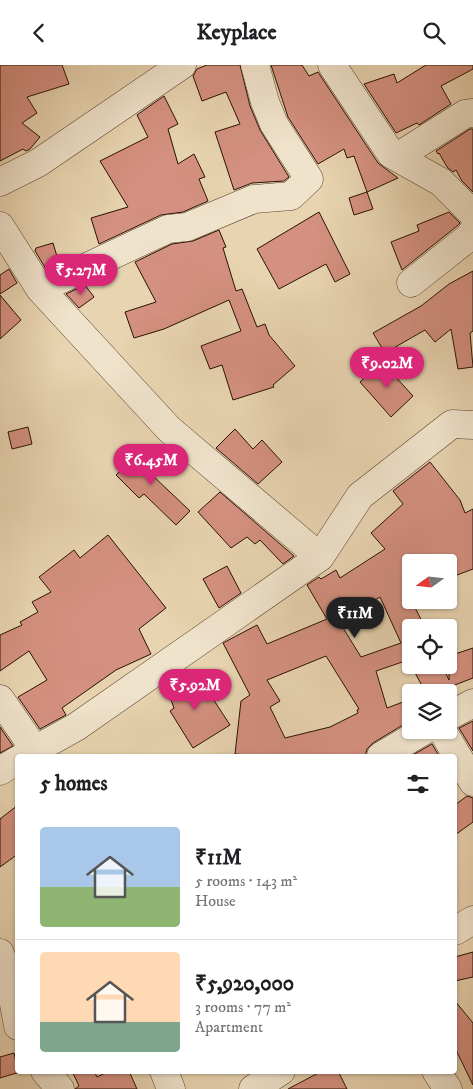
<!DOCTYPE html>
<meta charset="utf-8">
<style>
body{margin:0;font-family:"IM FELL DW Pica",serif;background:#f6f6f6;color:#202124;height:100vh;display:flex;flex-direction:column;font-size:19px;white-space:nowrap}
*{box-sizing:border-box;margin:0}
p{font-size:16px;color:#757577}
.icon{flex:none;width:28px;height:28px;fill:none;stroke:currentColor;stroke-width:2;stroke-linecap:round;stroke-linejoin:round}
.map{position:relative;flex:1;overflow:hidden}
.drawer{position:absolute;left:15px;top:689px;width:442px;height:320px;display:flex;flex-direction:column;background:#fff;border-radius:5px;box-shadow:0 1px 4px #0004}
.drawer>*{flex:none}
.needle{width:32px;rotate:255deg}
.controls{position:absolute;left:402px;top:489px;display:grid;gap:10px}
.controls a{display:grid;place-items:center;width:55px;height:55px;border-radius:5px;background:#fff;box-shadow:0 1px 4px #0004;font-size:25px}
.price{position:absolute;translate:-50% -42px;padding:0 11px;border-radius:18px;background:#db2777;color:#fff;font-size:16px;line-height:32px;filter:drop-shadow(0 1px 2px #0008)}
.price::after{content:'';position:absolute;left:50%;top:30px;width:15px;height:11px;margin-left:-8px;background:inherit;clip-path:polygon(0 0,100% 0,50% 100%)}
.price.selected{background:#222;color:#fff}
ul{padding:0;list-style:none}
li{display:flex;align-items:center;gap:15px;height:125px;padding:0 25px}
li+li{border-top:1px solid #e0e0e0}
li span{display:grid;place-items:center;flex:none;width:140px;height:100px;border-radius:5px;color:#555}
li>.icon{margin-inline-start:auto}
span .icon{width:60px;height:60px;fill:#fffc;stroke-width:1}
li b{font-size:21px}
h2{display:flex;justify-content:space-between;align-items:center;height:60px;padding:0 25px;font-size:21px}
header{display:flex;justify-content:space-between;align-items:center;height:65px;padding:0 25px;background:#fff;font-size:22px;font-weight:700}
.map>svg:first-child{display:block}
.building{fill:#d49080;stroke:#291103;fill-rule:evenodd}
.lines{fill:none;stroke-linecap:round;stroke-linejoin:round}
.minor-casing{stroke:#59422e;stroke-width:29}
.minor{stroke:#f0e3cc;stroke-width:28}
</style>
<header><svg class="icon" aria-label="back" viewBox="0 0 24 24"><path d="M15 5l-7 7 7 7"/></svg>Keyplace<svg class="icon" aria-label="search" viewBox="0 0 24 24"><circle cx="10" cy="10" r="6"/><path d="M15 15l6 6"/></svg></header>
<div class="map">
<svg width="473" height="1024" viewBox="0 0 473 1024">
<rect width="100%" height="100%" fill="#e8d4b0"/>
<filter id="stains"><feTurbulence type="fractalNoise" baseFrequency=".004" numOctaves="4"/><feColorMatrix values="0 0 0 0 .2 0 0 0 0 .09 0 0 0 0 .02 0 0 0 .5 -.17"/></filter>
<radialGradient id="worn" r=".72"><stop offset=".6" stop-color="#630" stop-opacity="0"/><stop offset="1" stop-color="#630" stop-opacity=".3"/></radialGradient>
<path class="building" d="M0,0h62l7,19 -42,13 10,16 -15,10 18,14 -10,12 -4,2 -3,-2 -23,12z
M207,0h33l10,41 10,24 29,47 -5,4 -32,2 -18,7 -19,-58 25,-8 -14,-32 -24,9 -9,-25 4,-7z
M271,0h31l7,11 9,-4 60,91 20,15 -31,14 -13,-36 -7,2 -3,-9 -26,15 -30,-47z
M426,0h47v4l-32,17 10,18 -32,21 -2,-2 -21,10 -32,-49 30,-10 3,9z
M164,31l14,28 -10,5 10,35 16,-10 11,23 -6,2 9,22 -25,11 -22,3 -62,29 -8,-26 37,-11 -28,-46 48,-24 -11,-22z
M470,64h3v63l-11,-11 -6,-11 -3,2 -6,-5 -8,-14 -1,1 -2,-3z
M367,127l6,17 -19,6 -5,-17z
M319,147l31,62 -15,8 -9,-18 -47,25 -22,-40z
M449,147l11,11 -3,3 -55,44 -11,-28 28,-11 -2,-6z
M219,165l7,17 -3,1 13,43 6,-2 15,38 8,-3 4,11 26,31 -22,19 1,2 -41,13 -11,-35 -12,4 -9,-23 40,-15 -12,-31 -65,29 -30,9 -9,-26 31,-10 -21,-40 37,-18 21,-3z
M53,178l6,20 -13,6 -11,-18 1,-3z
M9,204l8,14 -17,11v-19z
M473,206v60l-3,2 3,34 -15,2 -7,-40 -16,13 -10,-12 -40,23 -12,-20 48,-27 28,-22z
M85,220l9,12 -15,11 -13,-14z
M0,230l21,25 -21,19z
M382,297l31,34 -22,21 -31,-35z
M28,362l4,17 -20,5 -4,-17z
M235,364l18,20 9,-9 20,22 -24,22 -42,-36z
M143,384l17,18 -8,8 38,36 -14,14 -32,-31 -5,4 -23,-23z
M430,397l30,38 5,13 8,-4v60l-24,9v-15h-38v21l-3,4 3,12 14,27h-14v38h31l7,15v-24l24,-8v30l-39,15h-8l-18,-33 -32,11 11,37 24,-9v21l-38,23 -6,6 -2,7h-108l-22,-2 6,-53 9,-6 -27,-52 34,-18 10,19 60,-25 -20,-34 12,-8 2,2 15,-9 4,8 45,-29 -14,-16 32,-29 -10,-13zM380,532l21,46 -40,14 -21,-34zM326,591l33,53 -2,1 1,3 -28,14 -45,11 -15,-31 10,-6 -13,-21z
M220,427l74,64 -11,8 -23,-24 -5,4 -8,-7 -16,11 -33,-36z
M108,470l58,73 -27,21 12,25 -35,16 -54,38 4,7 -26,14 -22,-32 29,-17 -18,-29 -29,20v-36l22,-10 -2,-3 18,-10 -6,-10 19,-10 -12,-15 35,-27 6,8z
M227,501l14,27 -22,15 -16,-29z
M184,606l9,25 13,-8 24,37 -37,23 -23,-37 4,-3 -9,-24z
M473,656v30l-14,-23z
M0,662l13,19 -13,7z
M432,679l7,12h-28z
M467,731l6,2v24l-18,13v-30z
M18,740v49l-18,13v-48z
M473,887v25l-18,4v-24z
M455,936l18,22v62l-18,-37z
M14,988l4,18 2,1 -20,6v-21z
M72,1006h22l3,6 12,-6h20l8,18h-62l4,-3z
M322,1006h16l9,18h-59z"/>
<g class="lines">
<g class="minor-casing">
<path id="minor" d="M332,0l59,89 50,28 32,32
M397,92l68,-43 8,-1
M0,117l38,-19 144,-98
M0,161l40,63 129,140 151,128
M411,218l58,-46 4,-6
M40,224l128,-60 19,-2 67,-28 37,-3 18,-17 -35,-55 -9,-22 -10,-37
M0,634l35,51
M449,651l24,-13
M442,665l31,52
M24,691l52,-29 244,-170 40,-61 92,-72 21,1
M381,691l44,-26
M0,706l18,-11
M455,866l18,-11
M0,888l10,29 8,44
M45,1006l15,18
M164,1006l7,18
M436,1006l12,18
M253,1024l28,-18"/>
</g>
<use href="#minor" class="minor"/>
</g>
<rect width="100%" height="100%" filter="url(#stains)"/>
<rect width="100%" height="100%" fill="url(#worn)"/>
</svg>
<div class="controls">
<a><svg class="needle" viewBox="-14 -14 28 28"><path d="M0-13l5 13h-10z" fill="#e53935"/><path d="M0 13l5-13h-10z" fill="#757577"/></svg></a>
<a><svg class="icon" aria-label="locate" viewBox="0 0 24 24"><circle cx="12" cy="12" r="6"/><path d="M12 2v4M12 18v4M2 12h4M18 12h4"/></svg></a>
<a><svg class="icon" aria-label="layers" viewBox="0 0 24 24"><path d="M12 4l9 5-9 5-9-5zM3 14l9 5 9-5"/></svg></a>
</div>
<b class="price" style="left:81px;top:231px">₹5.27M</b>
<b class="price" style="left:387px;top:324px">₹9.02M</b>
<b class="price" style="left:151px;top:421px">₹6.45M</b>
<b class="price selected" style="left:355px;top:574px">₹11M</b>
<b class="price" style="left:195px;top:646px">₹5.92M</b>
<section class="drawer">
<h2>5 homes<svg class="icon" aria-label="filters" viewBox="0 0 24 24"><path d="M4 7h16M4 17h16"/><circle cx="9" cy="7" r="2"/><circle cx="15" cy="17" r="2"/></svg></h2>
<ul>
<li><span style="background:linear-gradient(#a9c7e8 60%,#8fb573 0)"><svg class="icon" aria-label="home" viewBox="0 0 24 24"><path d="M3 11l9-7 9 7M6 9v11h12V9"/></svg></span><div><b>₹11M</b><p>5 rooms · 143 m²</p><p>House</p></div></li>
<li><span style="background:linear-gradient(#ffd9b3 70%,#7fa58c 0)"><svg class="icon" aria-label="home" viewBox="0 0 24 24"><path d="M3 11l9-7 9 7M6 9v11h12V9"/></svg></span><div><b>₹5,920,000</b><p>3 rooms · 77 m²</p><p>Apartment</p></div></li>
</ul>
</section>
</div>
